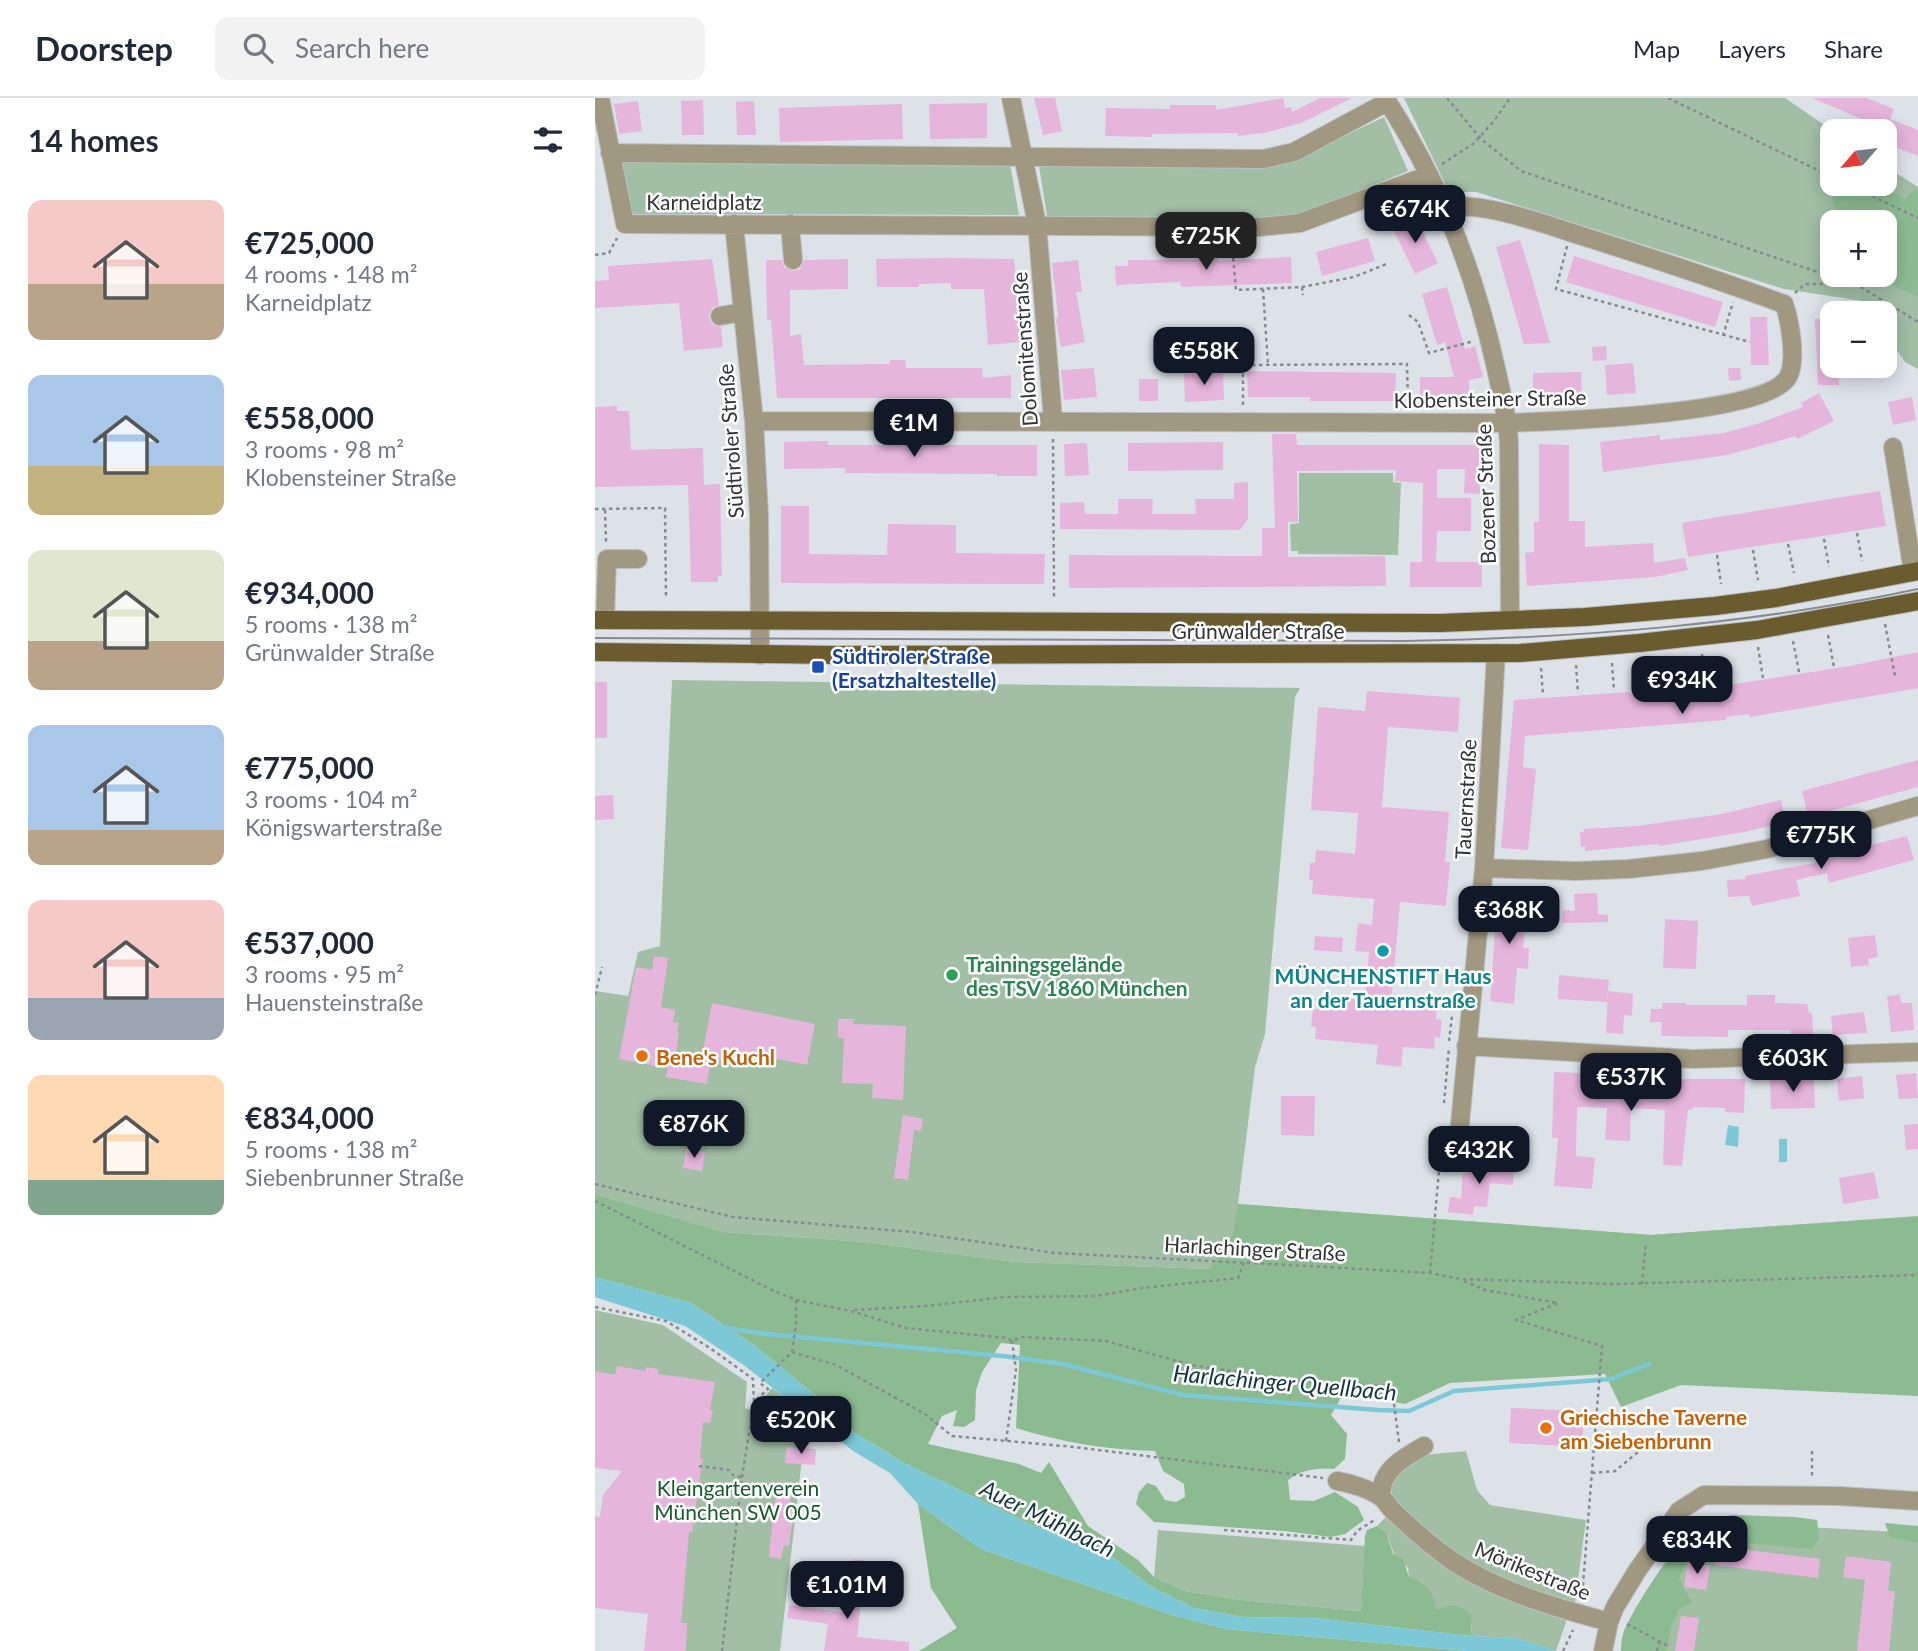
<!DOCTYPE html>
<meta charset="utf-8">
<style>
body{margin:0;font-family:Lato,sans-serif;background:#f2f2f3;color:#1f2937;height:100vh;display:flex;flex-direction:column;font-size:26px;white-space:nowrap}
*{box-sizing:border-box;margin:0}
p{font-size:23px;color:#747a83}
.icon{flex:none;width:38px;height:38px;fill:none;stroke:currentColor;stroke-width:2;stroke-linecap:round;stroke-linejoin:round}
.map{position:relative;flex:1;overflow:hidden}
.sheet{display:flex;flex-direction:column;background:#fff;width:595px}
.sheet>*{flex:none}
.needle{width:46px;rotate:242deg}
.fabs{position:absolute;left:1225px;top:21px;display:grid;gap:14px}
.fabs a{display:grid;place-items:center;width:77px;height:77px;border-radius:14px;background:#fff;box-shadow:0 4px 18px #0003;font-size:35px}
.price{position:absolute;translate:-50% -60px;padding:0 16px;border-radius:14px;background:#111827;color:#fff;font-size:23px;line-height:46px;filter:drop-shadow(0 2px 4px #0008)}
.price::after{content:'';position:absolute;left:50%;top:42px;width:21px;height:16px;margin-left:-10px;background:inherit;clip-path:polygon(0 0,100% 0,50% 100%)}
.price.on{background:#222;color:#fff}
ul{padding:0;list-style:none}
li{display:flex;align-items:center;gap:21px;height:175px;padding:0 28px}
li span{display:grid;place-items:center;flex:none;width:196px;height:140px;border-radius:14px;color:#555}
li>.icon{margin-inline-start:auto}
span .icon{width:84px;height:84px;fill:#fffc;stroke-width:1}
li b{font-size:30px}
h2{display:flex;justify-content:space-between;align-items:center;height:84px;padding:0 28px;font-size:30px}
header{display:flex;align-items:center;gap:42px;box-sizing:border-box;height:98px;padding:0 35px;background:#fff;border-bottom:2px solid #e0e1e3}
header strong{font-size:33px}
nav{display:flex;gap:38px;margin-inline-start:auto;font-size:24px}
.search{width:490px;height:63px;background:#f2f2f3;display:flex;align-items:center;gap:18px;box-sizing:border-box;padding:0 24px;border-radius:14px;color:#747a83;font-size:26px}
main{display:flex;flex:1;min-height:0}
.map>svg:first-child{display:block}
.green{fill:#a2bfa6;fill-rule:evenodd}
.forest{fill:#8cbb92}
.water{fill:#7dc8d6}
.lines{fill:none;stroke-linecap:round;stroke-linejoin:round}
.stream{stroke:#7dc8d6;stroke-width:4.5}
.building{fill:#e6b5dc}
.minor-casing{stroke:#babfc5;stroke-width:20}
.major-casing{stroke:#babfc5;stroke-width:20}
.path{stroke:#878b90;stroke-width:2.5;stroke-dasharray:3.5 3.5;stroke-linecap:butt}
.minor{stroke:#a19881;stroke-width:18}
.major{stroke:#6b5c30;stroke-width:18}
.tram{stroke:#888c90;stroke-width:2}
.transit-dot{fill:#1a4fb4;stroke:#fff;stroke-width:2.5}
.culture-dot{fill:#0f9aa8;stroke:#fff;stroke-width:2.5}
.leisure-dot{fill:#2e9e5b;stroke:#fff;stroke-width:2.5}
.food-dot{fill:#e8710a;stroke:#fff;stroke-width:2.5}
.labels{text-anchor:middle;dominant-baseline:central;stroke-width:5;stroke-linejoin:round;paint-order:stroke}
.street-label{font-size:21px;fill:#323437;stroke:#fff}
.transit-label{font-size:21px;font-weight:bold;fill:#164399;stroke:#fff;text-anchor:start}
.leisure-label{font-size:21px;font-weight:bold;fill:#27864d;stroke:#fff;text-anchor:start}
.culture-label{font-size:21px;font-weight:bold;fill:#0d838f;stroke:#fff}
.food-label{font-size:21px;font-weight:bold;fill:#c56008;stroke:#fff;text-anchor:start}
.park-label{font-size:21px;fill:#165c29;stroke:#fff}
.water-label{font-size:23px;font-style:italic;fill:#12363d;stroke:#fff}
</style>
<header>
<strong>Doorstep</strong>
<div class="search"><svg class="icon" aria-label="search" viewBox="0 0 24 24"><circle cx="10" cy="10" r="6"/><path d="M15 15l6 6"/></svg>Search here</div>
<nav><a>Map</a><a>Layers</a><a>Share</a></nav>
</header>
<main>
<section class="sheet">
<h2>14 homes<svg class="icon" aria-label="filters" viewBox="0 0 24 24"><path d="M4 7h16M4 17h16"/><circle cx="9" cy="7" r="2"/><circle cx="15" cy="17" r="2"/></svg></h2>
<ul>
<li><span style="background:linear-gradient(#f6c9c9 60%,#b9a48a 0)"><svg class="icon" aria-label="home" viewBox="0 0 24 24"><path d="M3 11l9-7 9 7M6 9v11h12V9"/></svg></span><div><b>€725,000</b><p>4 rooms · 148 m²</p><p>Karneidplatz</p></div></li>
<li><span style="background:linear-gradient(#a9c7e8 65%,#c2b280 0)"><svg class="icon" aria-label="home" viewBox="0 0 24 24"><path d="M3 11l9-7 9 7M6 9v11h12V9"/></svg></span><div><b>€558,000</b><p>3 rooms · 98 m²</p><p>Klobensteiner Straße</p></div></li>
<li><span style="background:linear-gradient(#dfe7d0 65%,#b9a48a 0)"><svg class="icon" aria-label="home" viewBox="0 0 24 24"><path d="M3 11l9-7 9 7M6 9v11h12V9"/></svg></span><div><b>€934,000</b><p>5 rooms · 138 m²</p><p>Grünwalder Straße</p></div></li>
<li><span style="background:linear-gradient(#a9c7e8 75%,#b9a48a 0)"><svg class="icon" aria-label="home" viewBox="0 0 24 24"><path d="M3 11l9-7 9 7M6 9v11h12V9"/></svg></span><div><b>€775,000</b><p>3 rooms · 104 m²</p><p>Königswarterstraße</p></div></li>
<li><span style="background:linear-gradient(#f6c9c9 70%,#9aa5b1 0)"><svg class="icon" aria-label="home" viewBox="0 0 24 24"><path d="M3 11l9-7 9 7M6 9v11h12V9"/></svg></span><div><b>€537,000</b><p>3 rooms · 95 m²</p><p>Hauensteinstraße</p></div></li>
<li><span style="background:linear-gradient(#ffd9b3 75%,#7fa58c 0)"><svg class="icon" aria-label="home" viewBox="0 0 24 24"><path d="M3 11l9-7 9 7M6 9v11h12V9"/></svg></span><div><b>€834,000</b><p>5 rooms · 138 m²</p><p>Siebenbrunner Straße</p></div></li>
</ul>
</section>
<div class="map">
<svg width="1323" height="1553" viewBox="0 0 1323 1553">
<rect width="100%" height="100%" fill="#dce2e8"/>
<path class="green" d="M809,0h381l48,33 -1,53h53v-18l33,21v182l-13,-7 -20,-29v-20h-14l-8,-12 -79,-12 -308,-97h-27zM1237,124h53v53h-53z
M789,19l24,54 -109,44 -45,5 -207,-4 -8,-50h214l49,-10z
M24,63l391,2 9,52 -387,-1z
M704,375h94v9l8,1 -3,72 -100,-1v-3h-7l-1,-27 9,-1z
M77,582l628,8 -5,9 -30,337 -10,33 -17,137 413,31 267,-19 -708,53 -195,-7 -150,-20 -144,-10 -126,-38v-203l33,5 10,-44 22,-6z
M0,1212l68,15 84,57 -2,26 9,3 18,-23 35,27 -27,236h-118l18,-171 -85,-96z
M871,1353l11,39 13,15 96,15 -11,83c-45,-15 -91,-27 -129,-56 -19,-15 -35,-32 -52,-48l-4,-11c19,-38 38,-33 76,-37z
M793,1417c23,21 45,44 72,61 32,19 72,28 108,40l-12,35 -40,-13 -45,-2 1,-20 -35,-5 -28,-34 -1,-9 -14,-14 -8,-22 -9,-6z
M1134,1425l189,10v118h-290l38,-77z
M563,1432l207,16 -4,65 -119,-11 -57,-9 -31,-14z"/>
<path class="forest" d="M1290,83l9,12 11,6 11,-10 2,1v107l-27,-13 -9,-9h3v-53h-45l-7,-21v-11h11l12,5 6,-7 -2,-4h25z
M0,1096l127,38 143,10 150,20 195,7 23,-34 5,-31 413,31 267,-19v180l-237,-11 -60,22 -16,-33 -155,9 -45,21 -61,-11 -13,22 16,19 -2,25 -11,10c-17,-2 -32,1 -46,11l2,20 24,1 21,-9 23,15 6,13 -19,14 -14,3 -47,-6 -130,-9 -18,-18 3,-12 8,-9 9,3 9,14 11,2 9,-5 -1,-13 -21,-13 -8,-20c-47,-1 -95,-9 -139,-23l4,-83 -19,-2 -19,29 -6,18 -1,30 -11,7 -11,-1 4,-16 -15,6 -14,28 91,20 22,9 8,-11 39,64 50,34 16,17 31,14 57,9 119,11 4,-75 2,-6 10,-4 9,6 7,22 10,5 6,18c19,7 24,15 28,33 15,-7 23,-6 35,6l-1,20 -156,-18 -72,-1 -49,-9 -44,-22 -39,-30 -22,-11 -57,-20 -126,-61 -51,-31 -40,-38 -60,-49 -64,-43 -96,-26z
M323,1406l63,45 191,66 54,14 241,22h-548l38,-23 -26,-40z
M1138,1417l62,2 22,3 2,19 -8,10 -86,-8 -11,2 -12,14 -15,3 -8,19 13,24 -13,6 -8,18 -4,24h-46c0,-5 0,-11 2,-16 4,-19 62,-106 78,-113 9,-4 22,-5 32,-7z
M1290,1425l33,3v17l-28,-6z"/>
<path class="water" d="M1133,1027l11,2 -1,20 -13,-2z
M1184,1041h8v23h-8z
M0,1179l96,26 64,43 60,49 40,38 51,31 126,61 57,20 22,11 39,30 44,22 49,9 72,1 156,18 45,2 40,13h-89l-241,-22 -54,-14 -191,-66 -63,-45 -28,-31 -37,-22 -108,-85 -60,-40 -90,-29z"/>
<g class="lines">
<path class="stream" d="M128,1229l34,6 245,23 61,8 120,31 195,15 31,1 45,-20 157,-12 38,-15"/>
</g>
<path class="building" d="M439,0h21l7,33 -19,4z
M688,0l2,10 6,-1 1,5 28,-14h32l-51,25 -37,10 -26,3v-3l-86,1v3l-47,-1 1,-28 64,1v-4h46v5z
M1217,0h55l27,11 -4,10 28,11v26l-33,-13v-12h-16l-7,-2 4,-8z
M108,2l1,35h-22l-1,-34z
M43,3l4,30 -23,3 -5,-30z
M159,3l2,34h-19l-1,-33z
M392,5v35l-57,1 -1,-35z
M307,6l1,35 -123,3 -1,-34z
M819,117l24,48 -23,11 -23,-47z
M773,140l7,23 -53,15 -6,-24z
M925,142l11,35 19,68 -26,1 -28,-97z
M979,158l149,46 -8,25 -149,-45z
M696,159l1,26 -111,4 -1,-5 -64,3 -1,-19h13v-6l90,-1v2z
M355,160l64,1 8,83 -34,3 -4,-56h-33v-6l-32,1v3h-42l-1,-28z
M117,161l7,46 -7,3 -3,9 3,7 9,3 2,20 -39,4 -5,-48 -84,5v-27l14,-1 -1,-14z
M253,161v30l-58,1v46l11,-2 3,31 86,-1v-4h15l1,8h76l1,10 28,-3v23h-234l-6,-78h-4l-1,-60h16l2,7 9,4 7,-2 4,-9z
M483,162l4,32h-6l9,50 -24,5 -5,-27 2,-4 -6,-53z
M852,189l18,62 10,-3 8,31 -14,3v24l-49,-1v-26h34l-9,-35 -8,3 -15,-51z
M1155,219h17l2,48h-18z
M1237,220v54h6l1,13h-21l-3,-66z
M1011,248l1,14 -14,1 -1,-14z
M1038,265l3,30 -29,2 -2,-30z
M499,270l3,29 -33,3 -3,-30z
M1133,270h12l1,12 -12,1z
M652,273l149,2 -1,28h-85v-4h-62z
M628,274l1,28 -39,2 -1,-28z
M986,274l1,29h-49v-28z
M544,281h19v22h-19z
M1224,295l15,28 -37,18 -1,-3 -69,19 -124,17 -3,-30 60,-7v5l64,-7 36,-10 43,-16 -2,-4z
M1317,299l4,23 -23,5 -5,-23z
M22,308v5h12l2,39 72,-2 1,37 16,-1 2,92h-4v6h-27l-3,-97 -93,2v-80z
M677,336h24l1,11h182l1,49 -16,-1 1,-24h-28v29h34v33h-34l-1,31h46v25h-72v-25h12l1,-79 -28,-2 1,-11 -99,1 1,51h-10v35l97,-1 1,30 -317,2v-33l193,1v-28h13z
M233,343v4h209v31h-40v-2l-152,-1v-5l-61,1v-27z
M628,344v28l-95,1v-28z
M492,345l2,32 -24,1 -1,-32z
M944,346l30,1v76h16v26l68,-4 1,20 31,-5 3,12 -33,7 -128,9 -2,-33 9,-1v-30h5z
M653,384v37l-8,11 -180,-1v-26l24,-1 1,12h33v-15h35l-1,15h44l-1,-15h39v-16z
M1285,393l6,35 -198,31 -6,-34z
M186,408h28v48l78,1 1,-31 68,1v28l89,1 -1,30 -263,-1z
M1323,554v36l-168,29 -1,-3 -23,3v3l-201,16 -2,31 13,2 -8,81 -27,-2 13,-148 116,-8v2l105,-10 115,-18z
M0,584h12v56h-12z
M772,593l93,7 -2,34 -70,-5 -6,80 67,5 -4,50h5l-4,44 -46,-4 -9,101 46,4 -1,12 6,1 -2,18 -5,-1 -1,12 -31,-2 -2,20 -25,-3 2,-19 -63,-6 1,-12 -5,-1 2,-17h4l2,-13 46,4 4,-48 -14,-1 3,-28 14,2 2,-26 -62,-5 1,-14h-4l1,-17h5l1,-13 39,4 3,-41 -47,-3 7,-103 47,4z
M1323,662v27l-110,30 -6,-26z
M18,697l1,24 -19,1v-24z
M1186,702l5,22 -42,10 -85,14v-2l-74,7v-5l-4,1 -1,-15h4l-1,-3 53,-3 86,-12z
M1312,738l7,24 -85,23 -2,-10 -31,7 4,16 -48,10 -3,-10 -21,1 -1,-17 19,-1 -1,-3 79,-15 -1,-4z
M903,794l30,2 -5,54h6l-1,21 -11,-1 -3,36 -24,-3z
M1002,795l1,21 10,1v7l-46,1 1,-13 12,1 -1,-17z
M1070,821l33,2 -2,48 -33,-1z
M1280,837l3,22 -10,2 1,6 -18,2 -3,-29z
M720,838l28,2 -1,14 -28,-2z
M59,858l14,2 -7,49 14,3 -2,12 6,1 -2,9h2l-3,20 35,6 -4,26 -41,-7 2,-9 -49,-9 17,-92 16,3z
M964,877l50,5 -2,22 -49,-3z
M1013,893l25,3 -1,22 -8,-1 -1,19 -17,-1z
M1152,897h28v8l32,1 2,9h3l1,22 -22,-1v-4h-63v7l-67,-1 1,-14h-12l1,-13h11v-6h24v2h61z
M1305,897l1,8h11l2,27 -23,2 -4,-36z
M117,905l103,21 -8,41 -49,-10 -2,11 -54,-10z
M1269,914l3,21 -34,2 -2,-19z
M243,921h16l-1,5 53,2 -3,74 -31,-2 1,-14 -31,-1 2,-45h-6z
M959,974l96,4v3h95l-1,34 -19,-1v-4l-32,-1v2l-5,1 -6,56 -19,-1 2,-55 -34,-2 -1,33 -25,-1 2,-32 -30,-1 -1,49 19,2 -3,31 -38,-3 4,-48h-6z
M1321,975l2,25 -19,1 -3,-24z
M1267,978l2,22 -25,3 -2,-22z
M1219,980l1,30 -44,1 -1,-30z
M686,998h34l-1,40 -33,-1z
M308,1017l20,4 -2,12 -7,-1 -6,50 -14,-2z
M1323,1026v25l-12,1 -2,-25z
M91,1051l19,3 -3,19 -19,-3z
M874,1064l45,5 -1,18 -23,-2 -3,24 -13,-1 -1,9 -25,-3 2,-15 11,1 2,-25h5z
M1279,1074l5,26 -36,6 -4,-26z
M22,1268l29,5v-4l12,2v5l57,8 -5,28h3l-3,13 -7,-1 -3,36h3l-11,74h-3l-8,91h6l-1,28h-42l4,-37 -53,-6v-92l5,1 3,-22 19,-24 -27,-3v-97l20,4z
M916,1310l73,3 -2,36 -73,-4z
M192,1349l29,2 -1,16 -30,-2z
M185,1384l14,4 -6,23 6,1 -5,36 -5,-1 -3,14 -12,-2 4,-41 -2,-1z
M1122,1448l103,13 -2,19 -103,-13z
M1251,1458l45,6 -3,29h7l-6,60h-32l8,-71 -22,-3z
M259,1461l12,2 -9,76 52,5v9h-85l4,-27 -41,-6 2,-13 58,8z
M1093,1464l22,4 -4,24 -22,-3z
M1086,1518l18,2 -5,33h-19z"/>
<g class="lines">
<g class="minor-casing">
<path id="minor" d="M5,0l25,126 634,3 41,-4 129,-48
M416,0l26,126 16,196
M790,0c53,81 89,172 110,266 6,26 12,52 14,79l1,176
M15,55l654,6 30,-7 93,-50
M139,126l20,197 5,94 1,140
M195,126l3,36
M125,218l22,-4
M159,323l754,2c47,-2 259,-8 280,-46 9,-16 2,-57 -4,-73 -66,-24 -132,-46 -199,-67 -44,-14 -93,-33 -140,-31
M1298,349l20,125
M10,522l2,-61h31
M889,770l91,3 53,-2 74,-8 65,-12 151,-43
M871,948l227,13 225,-7
M862,1058l27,-288 12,-215
M742,1383c13,2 33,8 45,17 4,3 6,8 10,12 19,18 40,37 62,52 46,30 103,46 155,60
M786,1399c-1,-27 22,-39 43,-51
M1008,1553l6,-29 6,-15 22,-36 42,-60 25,-16 135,1 79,5"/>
</g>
<g class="major-casing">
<path id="major" d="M0,522l845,3 145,-6 130,-11 61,-8 142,-27
M0,554l241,3 684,-2 119,-10 118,-13 161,-29"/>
</g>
<path class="path" d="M852,0l34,41 40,32 332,113
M1073,0l164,79
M847,66l31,-20 21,-23 16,-23
M1252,86l71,34
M637,146l4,46 66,-3 52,-10 35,-14
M972,148l-11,43 194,53
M0,157l14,-2 8,-15
M707,189l1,8
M668,191l5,76
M1200,195l10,-9h51l62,38
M814,217l9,7 11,31 45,-12
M1128,238l10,-34
M648,307v-40l164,-1 1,41
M458,341l1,161
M0,411l70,-1 1,91
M10,412l1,32
M1262,435l5,28
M1229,441l5,28
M1193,446l6,29
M1158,452l5,30
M1122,457l4,29
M1290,526l10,52
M1233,537l6,32
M1198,543l6,31
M1163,549l5,31
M1107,556l3,31
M1072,560l3,30
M1017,565l2,28
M981,567l2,28
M946,570l2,28
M0,897l7,-28
M854,943l3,-25
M849,1005l5,-56
M0,1086l138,33 179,15 143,21 272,14 103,6 31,6 154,5 303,-9
M0,1103l177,89 24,10v23l-4,29 -32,31 8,6 -14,13
M835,1175l10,-114
M869,1183l21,9 73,13 -42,17 86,26 -20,251
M1047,1186l4,-42
M201,1202l55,11 55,17 101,10 5,3 9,-4 85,4 85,24 107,16 90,5 4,2 7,54
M0,1209l71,14 44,27 43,31 1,23 -12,75 -20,174
M259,1212l72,-4 79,-9 91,-1 46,-8 96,-10 6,-15
M197,1254l44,13 89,49 27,22 122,11 249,31
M411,1343l10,-71 -4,-29
M1217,1353v27
M104,1369l2,-1 28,4 5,6 7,1
M997,1375l23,-2 23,-19
M629,1432l127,10 6,-9 19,-12
M1032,1526l43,23
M968,1553l10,-21
M1062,1553l2,-9"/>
<use href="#minor" class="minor"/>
<use href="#major" class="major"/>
<path class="tram" d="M0,540l810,3c172,-3 343,-16 513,-52"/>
</g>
<rect class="transit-dot" x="216" y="562" width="14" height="14" rx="3.5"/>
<circle class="culture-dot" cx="788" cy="853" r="7"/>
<circle class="leisure-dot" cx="357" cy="877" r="7"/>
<g class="food-dot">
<circle cx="47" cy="958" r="7"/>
<circle cx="951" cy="1330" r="7"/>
</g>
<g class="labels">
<g class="street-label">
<text x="109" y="103">Karneidplatz</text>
<text transform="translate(429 251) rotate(-94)">Dolomitenstraße</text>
<text transform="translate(895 300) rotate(-1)">Klobensteiner Straße</text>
<text transform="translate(135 343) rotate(-94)">Südtiroler Straße</text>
<text transform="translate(890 396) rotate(-92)">Bozener Straße</text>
<text x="663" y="532">Grünwalder Straße</text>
<text transform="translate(870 701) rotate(-87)">Tauernstraße</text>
<text transform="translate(660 1150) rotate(3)">Harlachinger Straße</text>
<text transform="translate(938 1472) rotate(22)">Mörikestraße</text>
</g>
<g class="transit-label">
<text x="237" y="557">Südtiroler Straße<tspan x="237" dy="24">(Ersatzhaltestelle)</tspan></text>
</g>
<g class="leisure-label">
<text x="371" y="865">Trainingsgelände<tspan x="371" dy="24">des TSV 1860 München</tspan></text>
</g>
<g class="culture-label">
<text x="788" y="877">MÜNCHENSTIFT Haus<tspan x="788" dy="24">an der Tauernstraße</tspan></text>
</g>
<g class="food-label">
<text x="61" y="958">Bene's Kuchl</text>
<text x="965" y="1318">Griechische Taverne<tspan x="965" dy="24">am Siebenbrunn</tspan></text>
</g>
<g class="park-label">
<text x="143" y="1389">Kleingartenverein<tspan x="143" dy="24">München SW 005</tspan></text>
</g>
<g class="water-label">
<text transform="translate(690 1284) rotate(5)">Harlachinger Quellbach</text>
<text transform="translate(453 1420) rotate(26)">Auer Mühlbach</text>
</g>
</g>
</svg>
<div class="fabs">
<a><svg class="needle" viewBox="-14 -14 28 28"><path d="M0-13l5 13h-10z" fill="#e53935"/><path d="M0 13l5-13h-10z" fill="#747a83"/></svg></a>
<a>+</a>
<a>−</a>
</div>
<b class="price" style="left:820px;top:147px">€674K</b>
<b class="price on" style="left:611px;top:174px">€725K</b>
<b class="price" style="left:609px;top:289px">€558K</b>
<b class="price" style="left:319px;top:361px">€1M</b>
<b class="price" style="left:1087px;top:618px">€934K</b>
<b class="price" style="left:1226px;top:773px">€775K</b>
<b class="price" style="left:914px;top:848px">€368K</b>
<b class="price" style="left:1198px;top:996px">€603K</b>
<b class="price" style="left:1036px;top:1015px">€537K</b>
<b class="price" style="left:99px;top:1062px">€876K</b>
<b class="price" style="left:884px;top:1088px">€432K</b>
<b class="price" style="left:206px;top:1358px">€520K</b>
<b class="price" style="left:1102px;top:1478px">€834K</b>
<b class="price" style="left:252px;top:1523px">€1.01M</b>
</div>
</main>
